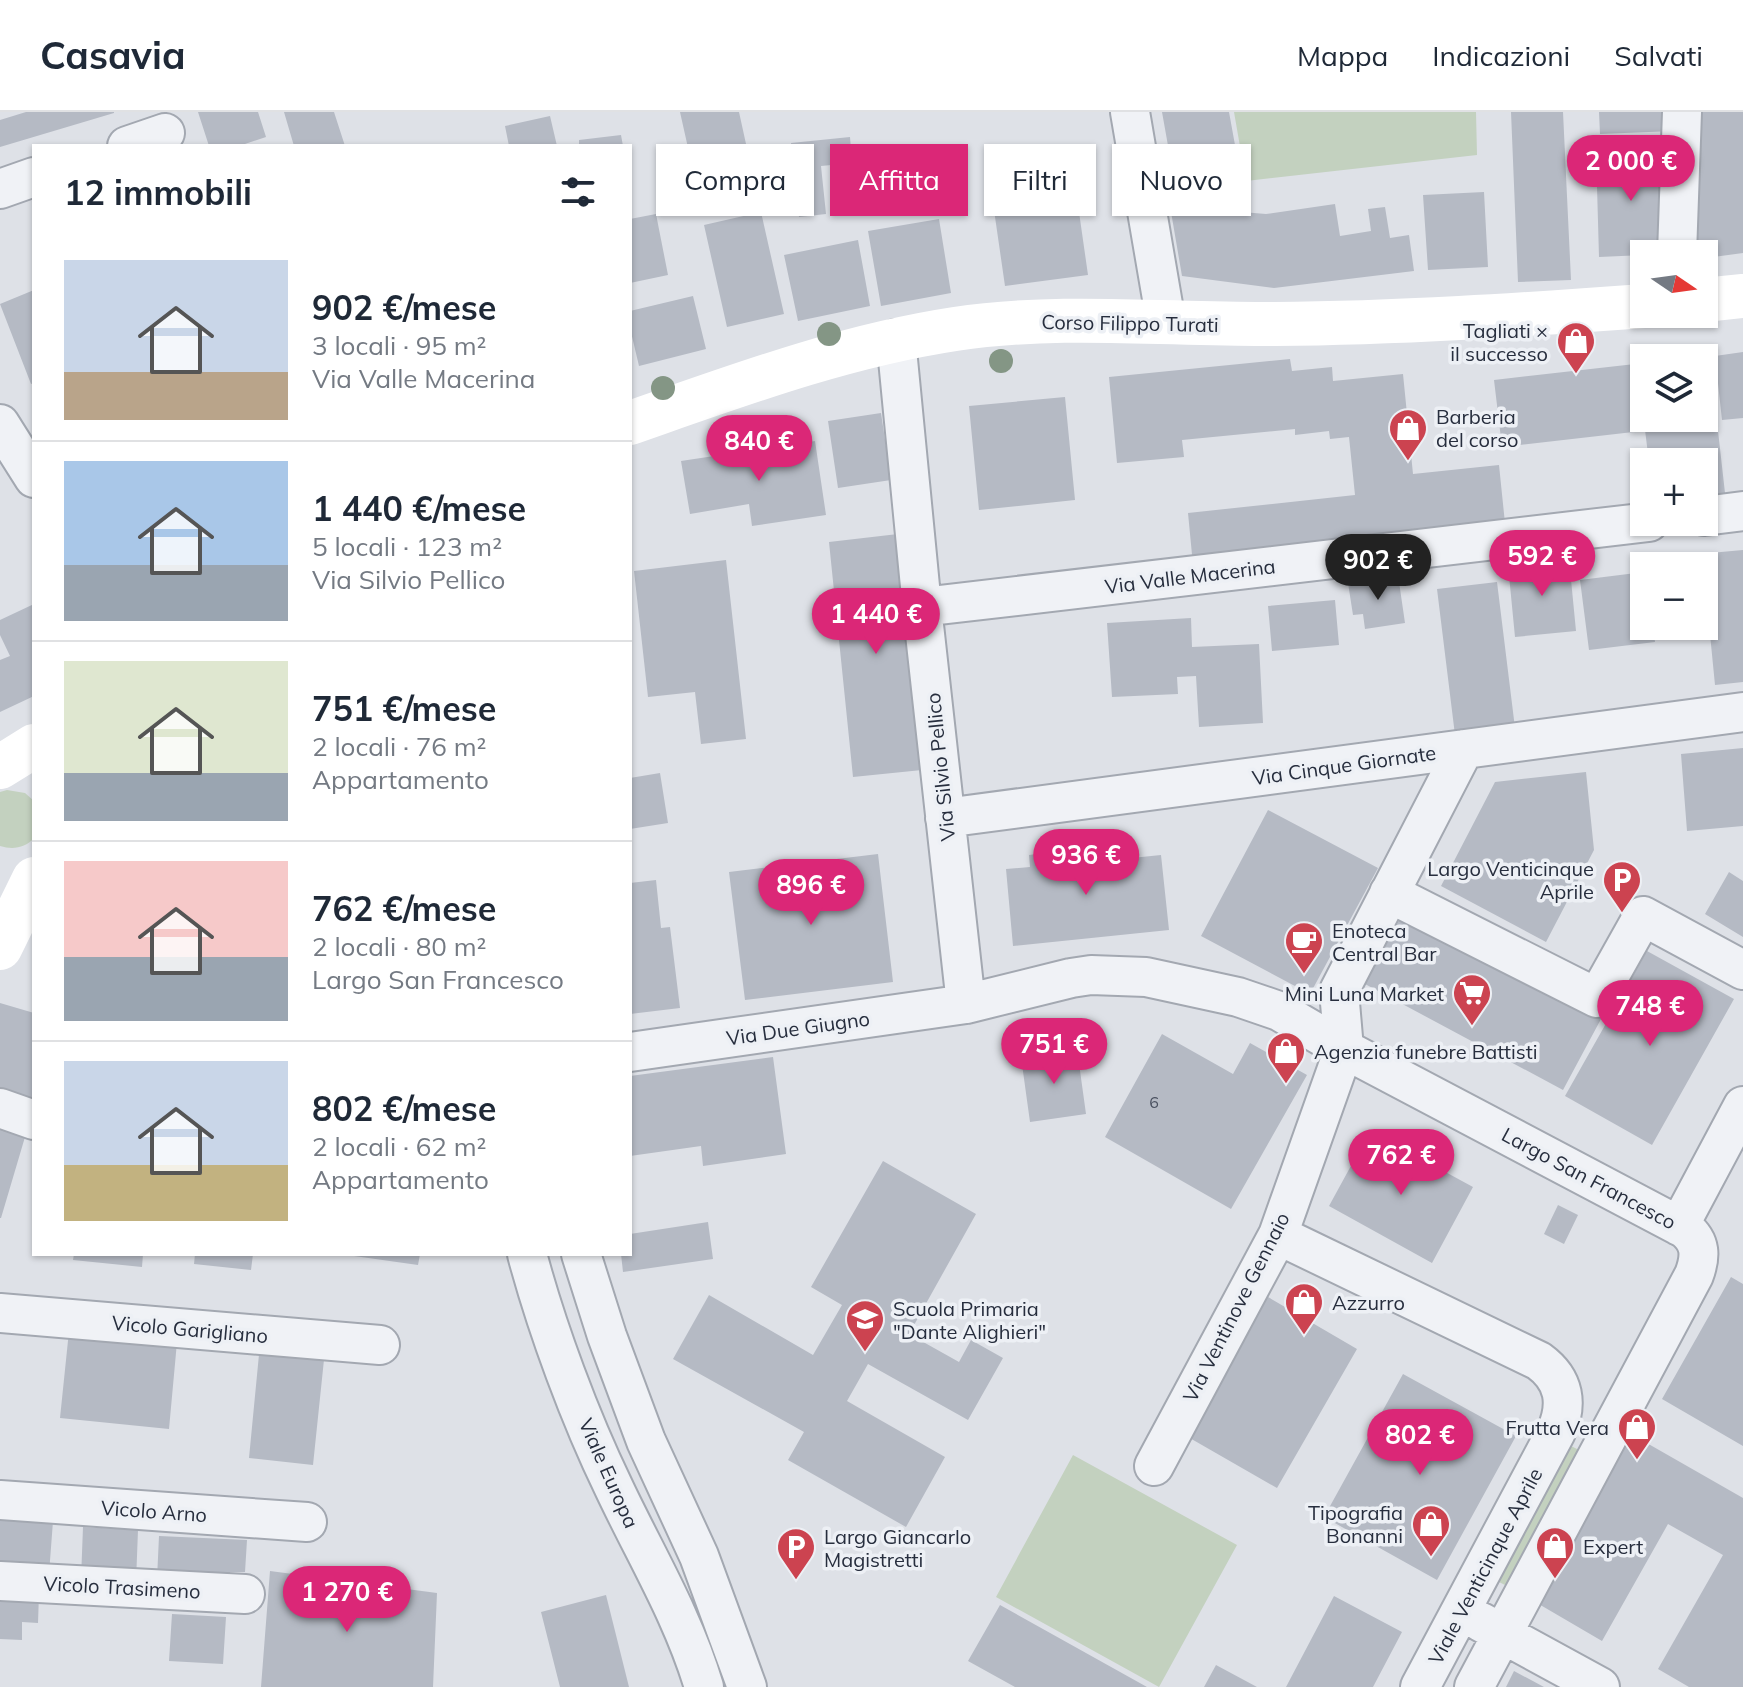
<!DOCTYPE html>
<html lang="it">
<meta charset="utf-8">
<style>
body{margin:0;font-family:Mulish,sans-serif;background:#f6f6f7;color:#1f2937;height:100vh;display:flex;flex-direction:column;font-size:30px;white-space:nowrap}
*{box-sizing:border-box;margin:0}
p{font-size:26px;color:#747a83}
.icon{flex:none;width:44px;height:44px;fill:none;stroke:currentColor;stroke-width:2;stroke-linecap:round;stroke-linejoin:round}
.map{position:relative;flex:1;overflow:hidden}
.side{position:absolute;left:32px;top:32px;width:600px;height:1112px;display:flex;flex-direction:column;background:#fff;border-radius:0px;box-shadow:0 2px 6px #0004}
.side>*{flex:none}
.banner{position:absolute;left:656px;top:32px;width:760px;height:72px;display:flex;gap:16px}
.needle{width:52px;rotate:103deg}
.buttons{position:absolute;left:1630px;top:128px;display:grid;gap:16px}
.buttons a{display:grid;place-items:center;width:88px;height:88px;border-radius:0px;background:#fff;box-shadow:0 2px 6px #0004;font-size:40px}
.price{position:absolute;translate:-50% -68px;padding:0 18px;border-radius:28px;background:#db2777;color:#fff;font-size:26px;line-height:52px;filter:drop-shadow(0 2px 4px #0008)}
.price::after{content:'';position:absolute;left:50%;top:48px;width:24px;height:18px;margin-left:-12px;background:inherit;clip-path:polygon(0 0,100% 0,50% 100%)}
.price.current{background:#222;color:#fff}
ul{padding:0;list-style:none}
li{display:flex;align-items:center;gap:24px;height:200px;padding:0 32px}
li+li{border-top:2px solid #e0e1e3}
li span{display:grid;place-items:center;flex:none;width:224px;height:160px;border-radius:0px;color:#555}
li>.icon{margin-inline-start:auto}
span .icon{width:96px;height:96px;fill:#fffc;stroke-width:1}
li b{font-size:34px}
h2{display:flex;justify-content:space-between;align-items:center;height:96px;padding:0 32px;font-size:34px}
.chip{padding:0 28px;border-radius:0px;background:#fff;box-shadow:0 2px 6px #0004;font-size:28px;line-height:72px}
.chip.current{background:#db2777;color:#fff}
header{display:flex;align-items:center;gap:48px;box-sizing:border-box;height:112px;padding:0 40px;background:#fff;border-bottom:2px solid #e0e1e3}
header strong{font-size:38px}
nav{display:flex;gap:44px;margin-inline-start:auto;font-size:28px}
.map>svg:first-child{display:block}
.green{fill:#c3d1bf}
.building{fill:#b5bac4}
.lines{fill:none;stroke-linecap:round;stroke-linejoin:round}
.minor-casing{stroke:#a3a8b1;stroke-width:42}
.minor{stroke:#f0f2f6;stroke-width:38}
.secondary{stroke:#fff;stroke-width:44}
.tree{fill:#849685}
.labels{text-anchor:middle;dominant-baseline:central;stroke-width:7;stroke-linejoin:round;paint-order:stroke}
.number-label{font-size:16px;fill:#4a5160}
.street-label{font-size:20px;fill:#272e3e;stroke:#edf0f5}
.poi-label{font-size:20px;fill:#272e3e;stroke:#edf0f5;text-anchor:start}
</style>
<header>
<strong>Casavia</strong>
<nav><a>Mappa</a><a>Indicazioni</a><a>Salvati</a></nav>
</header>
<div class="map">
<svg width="1743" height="1575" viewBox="0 0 1743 1575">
<rect width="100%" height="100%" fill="#dee1e7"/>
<path class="green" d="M1234,0h242l1,43 -231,26z
M7,678l18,3 9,8v37c-9,10 -21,12 -34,8v-54z
M1571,1334l10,5 -74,135 -8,-4 -1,-3z
M1073,1343l164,90 -78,142 -163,-90z"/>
<path class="building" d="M26,0h88v1l-114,34v-27z
M198,0h60l8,25 -27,9h-30z
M284,0h50l11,34h-51z
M680,0h59l16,73 -56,12z
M1162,0h67l8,44 -65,12z
M1511,0h52l8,168 -53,2z
M1599,0h74v19l-73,3z
M1698,0h45v141l-37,5 -12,-11z
M550,4l7,30h-48l-4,-20z
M621,23l2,11h-44v-6z
M850,25l2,26 -31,3 5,48 -27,3 -8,-74z
M1663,37l3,105 -67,3 -3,-106z
M1484,80l4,75 -60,3 -5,-75z
M1077,86l11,77 -83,11 -11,-76z
M1335,92l5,32 31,-5 -3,-22 17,-2 5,31 19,-3 5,36 -140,17 -92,-12 -12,-70 96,8z
M761,100l23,102 -57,13 -23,-102z
M656,102l12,61 -38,8v-64z
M939,107l12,74 -70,13 -13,-75z
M858,128l12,66 -72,15 -14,-66z
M34,178v93l-3,1 -31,-80z
M693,184l13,53 -67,17 -9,-38v-17z
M1743,240v66l-21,2 -7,-64z
M1290,247l2,12 40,-4 1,14 70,-7 10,100 86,-9 7,68 -313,32 -5,-52 167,-18 -6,-58 -19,2 -1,-8 -34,4v-6l-113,11 2,17 -67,6 -8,-86z
M1635,252l7,67 -140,16 -8,-67z
M1065,285l10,103 -96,10 -10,-104z
M881,301l10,67 -53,8 -10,-67z
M1716,301l9,80 -21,3v-34h-55l-5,-40 60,-4v-4z
M815,329l11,74 -74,11 -3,-22 -59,10 -9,-53z
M898,422l24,236 -69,7 -24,-235z
M1743,438v132l-28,3 -7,-71 -4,1v-49h-37l-1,-9z
M1569,447l7,72 -61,6 -7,-72z
M726,448l20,179 -45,5 -6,-52 -47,5 -14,-126z
M1644,460v54h9l2,16 -66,8 -9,-70z
M1398,463l7,48 -40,6 -2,-15 -10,1 -5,-32z
M1497,470l18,146 -60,7 -18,-146z
M1335,488l4,45 -67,6 -4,-45z
M34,492v92l-34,16v-52l10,-4 -10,-21v-15z
M1191,506l1,29 67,-3 4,79 -64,4 -3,-51 -19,1 1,17 -66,3 -5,-74z
M1743,636v78l-56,5 -6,-77z
M1586,660l8,78 -48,92 -105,-56 54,-104z
M660,661l8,50 -38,6v-51z
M1268,698l110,58 -68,126 -109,-58z
M1121,730l1,17 39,-4 8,75 -156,16 -7,-77 24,-2 -1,-12 15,-2 16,-1 1,11 27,-2 -2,-15z
M878,742l15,128 -148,18 -16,-128z
M1729,760l14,9v56l-38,-23z
M656,768l5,48 9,-1 10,81 -50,6v-131z
M1403,801l198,106 -38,71 -198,-106z
M1647,839l87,48 -82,146 -87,-49z
M0,891l34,10v86l-34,-10z
M1162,922l71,40 17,-31 57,32 -76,134 -126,-72z
M1077,937l9,65 -56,8 -9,-65z
M773,945l13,97 -83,12 -2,-20 -71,10v-80z
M0,1017l25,8 -24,81h-1z
M1370,1019l103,56 -41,76 -103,-57z
M883,1049l93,53 -67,120 50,28 12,-22 32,18 -35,62 -100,-56 -21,37 98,56 -39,70 -118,-67 16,-28 -131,-73 36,-64 104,60 29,-50 -31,-18z
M1558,1093l20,10 -14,29 -20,-10z
M708,1110l5,37 -90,13 -2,-18h9v-20z
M74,1142h69l-1,13 -69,-7z
M195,1142h58l-2,16 -57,-6z
M340,1142h80l-2,11z
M1731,1165l12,7v162l-81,-47z
M1268,1185l89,52 -80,139 -89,-51z
M69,1219l108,11 -8,87 -109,-11z
M260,1232l65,6 -12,115 -64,-7z
M1403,1262l113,62 -79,144 -113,-63z
M1631,1322l112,64v189h-54l-31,-18 65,-114 -55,-31 -66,117 -65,-38z
M0,1405l53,4 -4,53 -49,-4z
M83,1415l55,3 -2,52 -55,-3z
M159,1424l88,4 -2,32h-15l-1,11 -72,-4z
M270,1459l167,22 -4,94h-172z
M0,1479l39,2 -1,30 -16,-1v18l-22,-1z
M606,1483l23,92h-69l-19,-75z
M1334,1484l68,36 -29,55h-87z
M1000,1493l147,82h-132l-47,-26z
M172,1502l54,3 -3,47 -54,-3z
M1216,1553l41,22h-53z
M1514,1559l30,16h-38z"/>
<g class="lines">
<g class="minor-casing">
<path id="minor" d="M1130,0l36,210
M127,34l38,-13
M0,77l34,-12
M1677,142l5,-142
M896,227l26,268 44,397
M0,312l34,54
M1704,404l39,-5
M922,495l727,-85
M945,706l798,-106
M1389,781l208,105 46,-82 100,54
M630,940l336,-48 105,-26 20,-3 55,2 92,20 41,14 65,38 341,180c16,13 16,27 9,46l-220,412
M0,996l34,12
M1679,1114l64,-120
M1278,1123l261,126c26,19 29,43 17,71l-136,255
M527,1142c20,75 53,164 87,234 31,66 69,128 90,199
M581,1142l26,82 39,105 53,115 48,131
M0,1201l380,32
M1154,1354l124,-231 66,-186 -5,-58 125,-242
M0,1388l307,22
M0,1469l245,13
M1481,1510l119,65"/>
</g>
<use href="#minor" class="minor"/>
<path class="secondary" d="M1704,188l39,-4
M630,311c106,-37 213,-77 325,-94 107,-16 213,-4 320,-5 123,-1 246,-9 369,-18
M0,655l34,-21
M0,836l34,-69"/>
</g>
<g class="tree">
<circle cx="829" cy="222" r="12"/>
<circle cx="1001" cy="249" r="12"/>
<circle cx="663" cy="276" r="12"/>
</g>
<defs>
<g id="shop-pin" transform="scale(2)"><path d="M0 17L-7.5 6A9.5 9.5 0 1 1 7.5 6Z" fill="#cc4350" stroke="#edf0f5"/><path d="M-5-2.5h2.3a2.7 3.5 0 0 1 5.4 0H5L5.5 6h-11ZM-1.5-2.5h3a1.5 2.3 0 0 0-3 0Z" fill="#fff"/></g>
<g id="parking-pin" transform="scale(2)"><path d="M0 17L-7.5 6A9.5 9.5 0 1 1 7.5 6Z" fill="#cc4350" stroke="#edf0f5"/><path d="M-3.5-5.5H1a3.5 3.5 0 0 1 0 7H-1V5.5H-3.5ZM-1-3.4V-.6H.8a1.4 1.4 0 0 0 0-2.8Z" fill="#fff"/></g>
<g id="cafe-pin" transform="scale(2)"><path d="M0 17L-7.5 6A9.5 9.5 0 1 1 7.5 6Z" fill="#cc4350" stroke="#edf0f5"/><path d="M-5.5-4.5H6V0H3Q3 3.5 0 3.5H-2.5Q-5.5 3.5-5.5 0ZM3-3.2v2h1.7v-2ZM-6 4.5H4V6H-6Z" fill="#fff"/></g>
<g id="supermarket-pin" transform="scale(2)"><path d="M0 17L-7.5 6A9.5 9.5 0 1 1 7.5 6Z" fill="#cc4350" stroke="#edf0f5"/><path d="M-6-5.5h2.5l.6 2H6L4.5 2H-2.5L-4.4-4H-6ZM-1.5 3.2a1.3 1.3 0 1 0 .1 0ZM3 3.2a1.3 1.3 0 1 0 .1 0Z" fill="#fff"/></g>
<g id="school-pin" transform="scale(2)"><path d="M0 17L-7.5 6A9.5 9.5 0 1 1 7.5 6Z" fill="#cc4350" stroke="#edf0f5"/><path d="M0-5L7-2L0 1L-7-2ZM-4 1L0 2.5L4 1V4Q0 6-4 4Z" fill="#fff"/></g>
</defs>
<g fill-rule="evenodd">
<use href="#shop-pin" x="1576" y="229"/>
<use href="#shop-pin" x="1408" y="316"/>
<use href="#parking-pin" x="1622" y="768"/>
<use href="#cafe-pin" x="1304" y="829"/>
<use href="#supermarket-pin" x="1472" y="881"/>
<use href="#shop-pin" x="1286" y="939"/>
<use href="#shop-pin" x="1304" y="1190"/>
<use href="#school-pin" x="865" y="1207"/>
<use href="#shop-pin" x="1637" y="1315"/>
<use href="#shop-pin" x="1431" y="1412"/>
<use href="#shop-pin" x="1555" y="1434"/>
<use href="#parking-pin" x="796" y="1435"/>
</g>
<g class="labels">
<g class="number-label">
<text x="1154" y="990">6</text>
</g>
<g class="street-label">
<text transform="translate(1130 211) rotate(1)">Corso Filippo Turati</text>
<text transform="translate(1190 464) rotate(-7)">Via Valle Macerina</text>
<text transform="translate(1344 653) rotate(-8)">Via Cinque Giornate</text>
<text transform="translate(940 655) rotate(-96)">Via Silvio Pellico</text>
<text transform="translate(798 916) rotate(-8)">Via Due Giugno</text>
<text transform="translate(1589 1066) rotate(28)">Largo San Francesco</text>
<text transform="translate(1236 1195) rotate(-63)">Via Ventinove Gennaio</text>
<text transform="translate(190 1217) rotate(5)">Vicolo Garigliano</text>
<text transform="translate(609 1361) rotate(66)">Viale Europa</text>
<text transform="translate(154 1399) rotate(4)">Vicolo Arno</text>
<text transform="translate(1485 1454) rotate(-62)">Viale Venticinque Aprile</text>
<text transform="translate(122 1475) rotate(3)">Vicolo Trasimeno</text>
</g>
<g class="poi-label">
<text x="1548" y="218" text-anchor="end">Tagliati ×<tspan x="1548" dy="23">il successo</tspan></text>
<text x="1436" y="304">Barberia<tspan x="1436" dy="23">del corso</tspan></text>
<text x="1594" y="756" text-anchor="end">Largo Venticinque<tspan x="1594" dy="23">Aprile</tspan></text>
<text x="1332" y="818">Enoteca<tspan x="1332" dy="23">Central Bar</tspan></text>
<text x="1444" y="881" text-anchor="end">Mini Luna Market</text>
<text x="1314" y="939">Agenzia funebre Battisti</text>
<text x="1332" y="1190">Azzurro</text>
<text x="893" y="1196">Scuola Primaria<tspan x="893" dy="23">"Dante Alighieri"</tspan></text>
<text x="1609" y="1315" text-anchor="end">Frutta Vera</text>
<text x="1403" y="1400" text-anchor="end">Tipografia<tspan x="1403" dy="23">Bonanni</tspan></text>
<text x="824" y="1424">Largo Giancarlo<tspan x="824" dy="23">Magistretti</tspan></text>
<text x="1583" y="1434">Expert</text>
</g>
</g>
</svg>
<div class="buttons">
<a><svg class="needle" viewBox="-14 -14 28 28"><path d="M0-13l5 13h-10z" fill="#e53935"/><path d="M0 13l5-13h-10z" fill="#747a83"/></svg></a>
<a><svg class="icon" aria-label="layers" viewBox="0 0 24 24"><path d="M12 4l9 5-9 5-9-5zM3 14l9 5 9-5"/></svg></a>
<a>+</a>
<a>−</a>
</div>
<b class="price" style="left:1631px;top:91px">2 000 €</b>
<b class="price" style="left:759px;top:371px">840 €</b>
<b class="price" style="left:1542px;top:486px">592 €</b>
<b class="price current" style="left:1378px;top:490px">902 €</b>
<b class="price" style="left:876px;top:544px">1 440 €</b>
<b class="price" style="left:1086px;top:785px">936 €</b>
<b class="price" style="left:811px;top:815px">896 €</b>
<b class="price" style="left:1650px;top:936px">748 €</b>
<b class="price" style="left:1054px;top:974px">751 €</b>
<b class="price" style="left:1401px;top:1085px">762 €</b>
<b class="price" style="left:1420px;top:1365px">802 €</b>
<b class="price" style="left:347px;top:1522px">1 270 €</b>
<div class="banner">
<a class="chip">Compra</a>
<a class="chip current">Affitta</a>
<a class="chip">Filtri</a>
<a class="chip">Nuovo</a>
</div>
<section class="side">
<h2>12 immobili<svg class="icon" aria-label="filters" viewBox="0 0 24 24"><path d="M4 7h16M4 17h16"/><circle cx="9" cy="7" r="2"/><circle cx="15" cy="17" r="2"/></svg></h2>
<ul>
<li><span style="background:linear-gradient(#c9d6e8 70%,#b9a48a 0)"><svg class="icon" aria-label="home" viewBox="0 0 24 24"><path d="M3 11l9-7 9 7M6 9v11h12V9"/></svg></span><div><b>902 €/mese</b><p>3 locali · 95 m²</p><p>Via Valle Macerina</p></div></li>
<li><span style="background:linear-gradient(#a9c7e8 65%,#9aa5b1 0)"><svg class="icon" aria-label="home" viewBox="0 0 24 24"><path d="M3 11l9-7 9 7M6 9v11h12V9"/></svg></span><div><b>1 440 €/mese</b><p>5 locali · 123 m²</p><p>Via Silvio Pellico</p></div></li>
<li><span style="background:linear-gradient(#dfe7d0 70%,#9aa5b1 0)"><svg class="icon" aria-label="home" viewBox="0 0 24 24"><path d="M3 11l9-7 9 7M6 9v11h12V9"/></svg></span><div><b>751 €/mese</b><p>2 locali · 76 m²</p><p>Appartamento</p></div></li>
<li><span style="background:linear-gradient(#f6c9c9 60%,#9aa5b1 0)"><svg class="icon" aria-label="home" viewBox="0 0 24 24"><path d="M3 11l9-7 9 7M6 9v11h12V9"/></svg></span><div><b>762 €/mese</b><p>2 locali · 80 m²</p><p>Largo San Francesco</p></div></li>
<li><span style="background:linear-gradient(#c9d6e8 65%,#c2b280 0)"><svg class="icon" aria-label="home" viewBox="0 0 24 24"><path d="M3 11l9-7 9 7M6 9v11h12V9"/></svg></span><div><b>802 €/mese</b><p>2 locali · 62 m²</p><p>Appartamento</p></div></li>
</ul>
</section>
</div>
